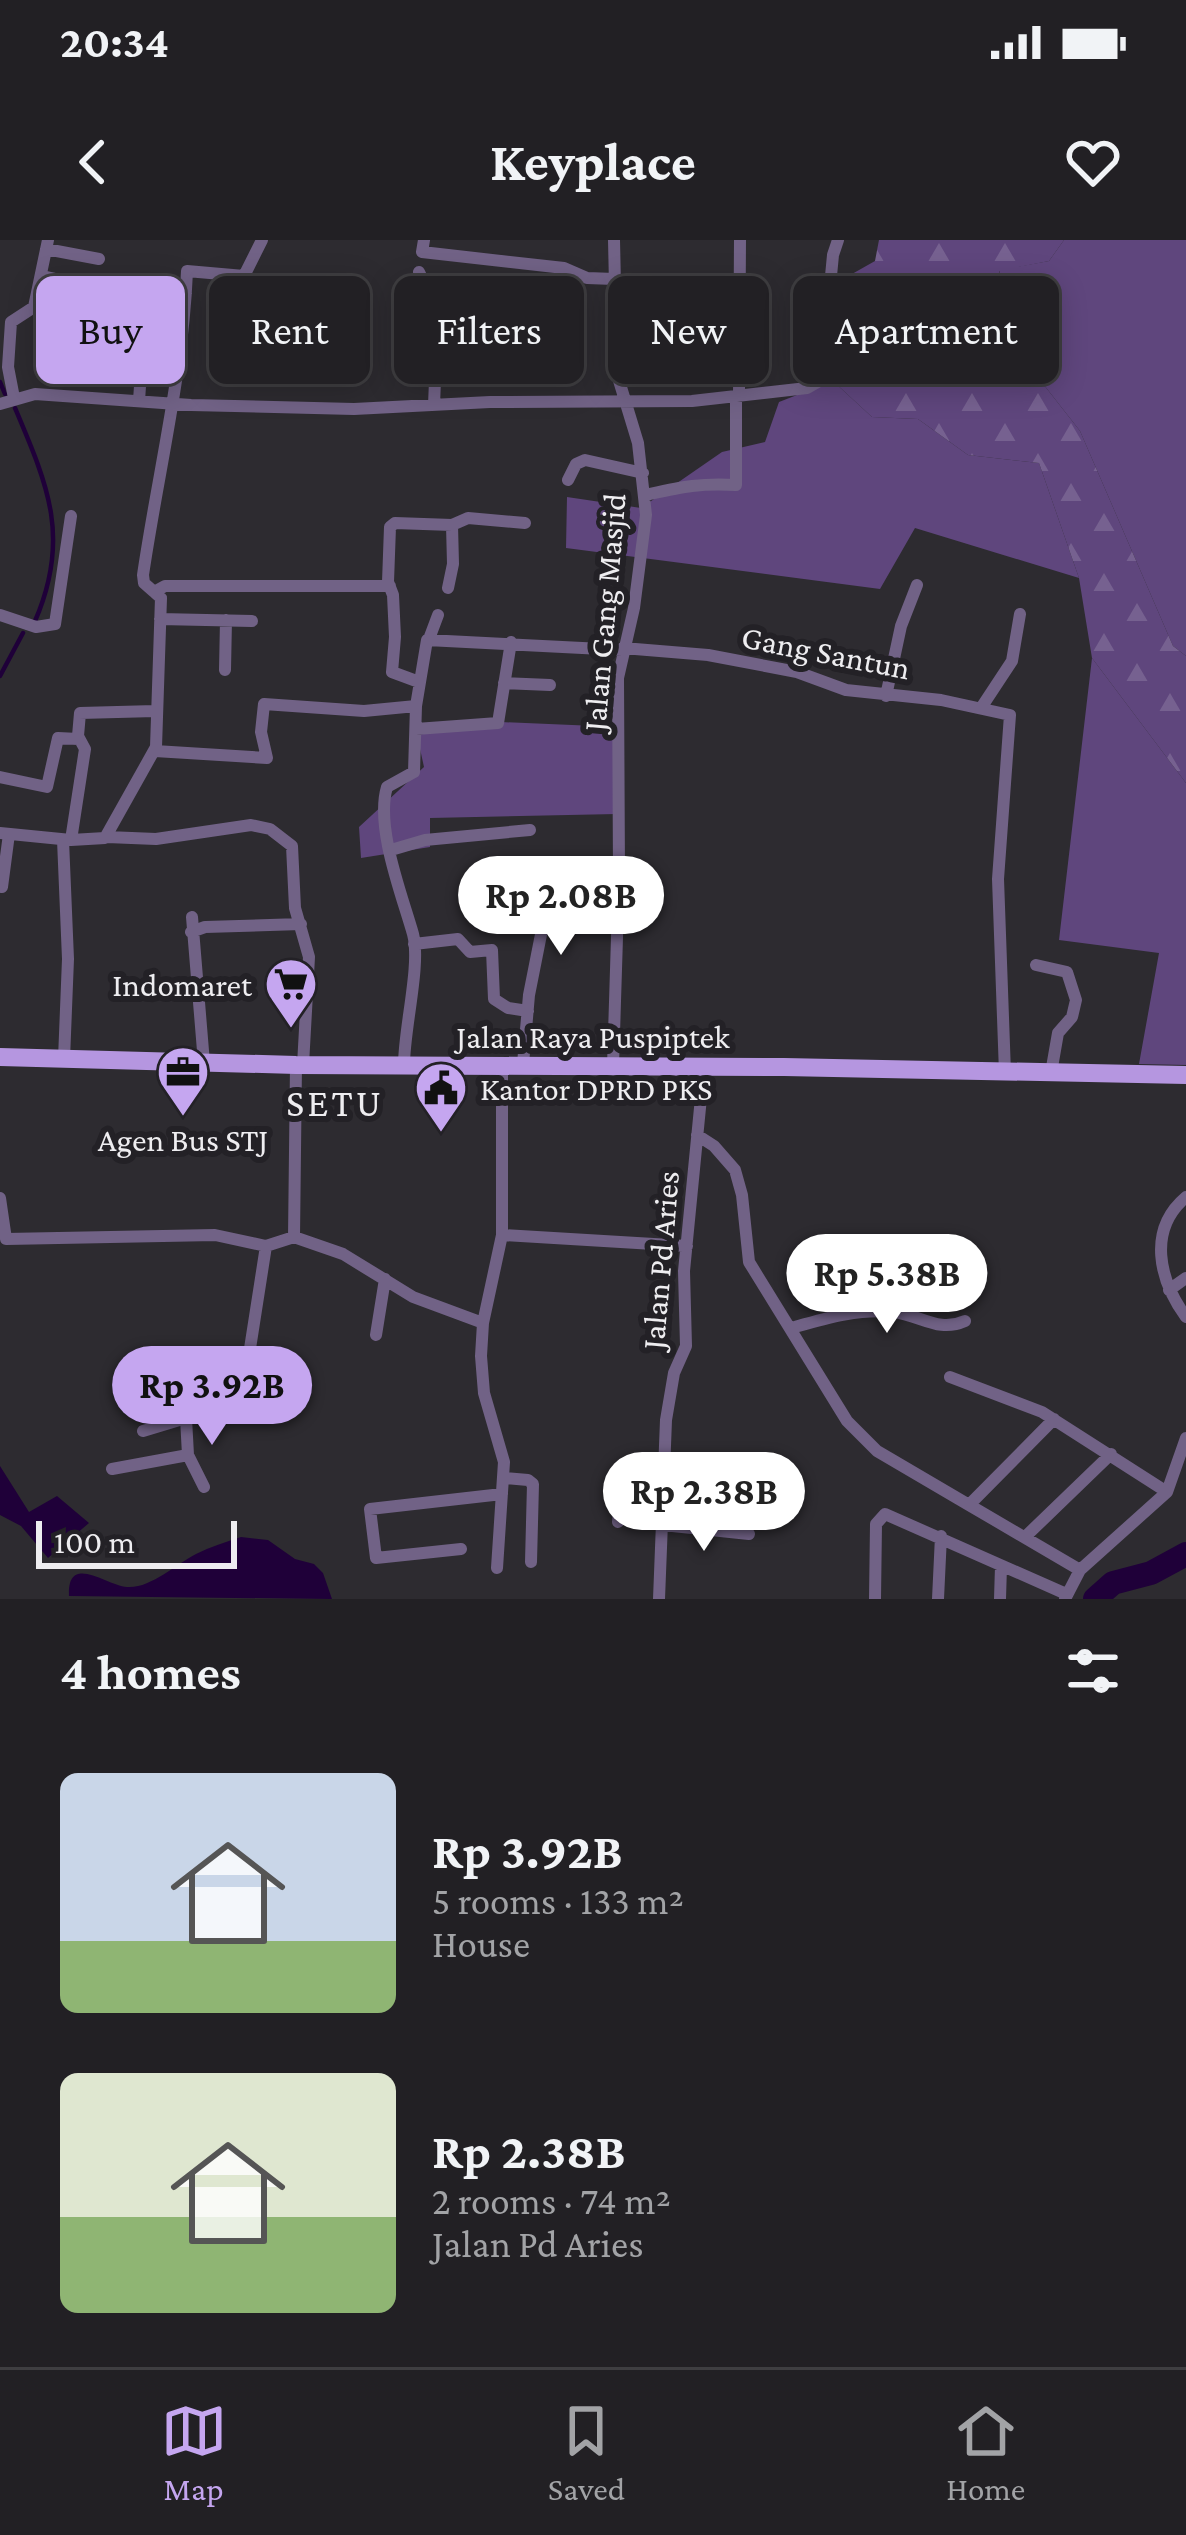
<!DOCTYPE html>
<meta charset="utf-8">
<style>
body{margin:0;font-family:"Crimson Pro",serif;background:#2a282c;color:#f1f3f6;height:100vh;display:flex;flex-direction:column;font-size:45px;white-space:nowrap}
*{box-sizing:border-box;margin:0}
p{font-size:39px;color:#a2a3a6}
.icon{flex:none;width:66px;height:66px;fill:none;stroke:currentColor;stroke-width:2;stroke-linecap:round;stroke-linejoin:round}
.map{position:relative;height:1359px;overflow:hidden}
.sheet{display:flex;flex-direction:column;background:#222024;flex:1}
.sheet>*{flex:none}
.top-card{position:absolute;left:36px;top:36px;width:1116px;height:108px;display:flex;gap:24px}
.scale{position:absolute;left:36px;bottom:30px;width:201px;box-sizing:border-box;padding-left:12px;border:6px solid #eeedf0;border-top:0;font-size:33px;line-height:42px;white-space:nowrap;color:#eeedf0;-webkit-text-stroke:9px #232126;paint-order:stroke}
.price{position:absolute;translate:-50% -102px;padding:0 27px;border-radius:42px;background:#fff;color:#222;font-size:39px;line-height:78px;filter:drop-shadow(0 3px 6px #0008)}
.price::after{content:'';position:absolute;left:50%;top:72px;width:36px;height:27px;margin-left:-18px;background:inherit;clip-path:polygon(0 0,100% 0,50% 100%)}
.price.selected{background:#c5a6f0;color:#111}
ul{padding:0;list-style:none}
li{display:flex;align-items:center;gap:36px;height:300px;padding:0 60px}
li span{display:grid;place-items:center;flex:none;width:336px;height:240px;border-radius:18px;color:#555}
li>.icon{margin-inline-start:auto}
span .icon{width:144px;height:144px;fill:#fffc;stroke-width:1}
li b{font-size:51px}
h2{display:flex;justify-content:space-between;align-items:center;height:144px;padding:0 60px;font-size:51px}
.pill{padding:0 42px;border-radius:18px;background:#222024;box-shadow:0 6px 30px #0003,0 0 0 3px #3f3e41;font-size:42px;line-height:108px}
.pill.selected{background:#c5a6f0;color:#111}
.status{display:flex;justify-content:space-between;align-items:center;height:84px;padding:0 60px;background:#222024;direction:ltr}
.status svg{height:33px;fill:currentColor}
header{display:flex;justify-content:space-between;align-items:center;height:156px;padding:0 60px;background:#222024;font-size:54px;font-weight:700}
.tab-bar{display:flex;justify-content:space-around;align-items:center;height:168px;border-top:3px solid #3f3e41;background:#222024;font-size:33px;color:#a2a3a6}
.tab-bar a{display:grid;justify-items:center;gap:6px}
.tab-bar .selected{color:#c5a6f0}
.map>svg:first-child{display:block}
.green{fill:#5f467d}
.forest{fill:url(#forest-firs)}
.water{fill:#1f0039}
.lines{fill:none;stroke-linecap:round;stroke-linejoin:round}
.stream{stroke:#1f0039;stroke-width:4.5}
.river{stroke:#1f0039;stroke-width:24}
.street{stroke:#716286;stroke-width:12}
.primary{stroke:#b596e0;stroke-width:18}
.labels{text-anchor:middle;dominant-baseline:central;stroke-width:12;stroke-linejoin:round;paint-order:stroke}
.street-label{font-size:33px;fill:#eeedf0;stroke:#232126}
.poi-label{font-size:33px;fill:#eeedf0;stroke:#232126;text-anchor:end}
.quarter-label{font-size:39px;letter-spacing:3px;fill:#eeedf0;stroke:#232126}
</style>
<div class="status"><b>20:34</b><svg viewBox="0 0 49 12"><path d="M0 12V9h3v3zM5 12V6h3v6zM10 12V3h3v9zM15 12V0h3v12zM26 1h20v11H26zM47 4h2v5h-2z"/></svg></div>
<header><svg class="icon" aria-label="back" viewBox="0 0 24 24"><path d="M15 5l-7 7 7 7"/></svg>Keyplace<svg class="icon" aria-label="heart" viewBox="0 0 24 24"><path d="M12 20l-8-8c-3-5 5-10 8-4 3-6 11-1 8 4z"/></svg></header>
<div class="map">
<svg width="1186" height="1359" viewBox="0 0 1186 1359">
<defs>
<pattern id="forest-firs" width="22" height="20" patternUnits="userSpaceOnUse" patternTransform="scale(3)"><rect width="22" height="20" fill="#5f467d"/><path d="M5 1l3.5 6h-7zM16 11l3.5 6h-7z" fill="#766190"/></pattern>
</defs>
<rect width="100%" height="100%" fill="#2d2b30"/>
<path class="green" d="M1064,0h122v416l-13,-10 -93,-215 -58,-74 -23,-87 50,-9z
M833,141l39,36 46,2 50,36 71,8 40,115 -164,-50 -35,61 -314,-41 1,-51 74,11 81,-56 43,-10 14,-40z
M1092,418l94,125v282l-47,-1 20,-111 -100,-13z
M501,482l118,5 -2,87 -187,4v29l-69,11 -2,-31 65,-60 -7,-32z"/>
<path class="forest" d="M879,0h185l-15,21 -50,10 23,86 58,74 93,215 13,10v127l-94,-125 -13,-80 -40,-115 -71,-8 -50,-36 -46,-2 -39,-36 -4,-94 46,-26z"/>
<path class="water" d="M0,1226l29,46 28,-16 32,27 -41,35 -27,-32 -21,-11z
M241,1297l27,3 27,19 19,5 9,9 9,26 -263,-3c-2,-44 38,-10 58,-9 23,2 49,-23 69,-33 14,-7 30,-12 45,-17z"/>
<g class="lines">
<path class="stream" d="M0,142l5,12
M15,168c33,78 56,130 20,213
M0,436l23,-43"/>
<path class="river" d="M1095,1359l18,-16 38,-10 35,-19"/>
<path class="street" d="M424,0l-2,12 142,16 23,10 27,1
M46,9l53,10
M419,32l13,27 5,33 -3,73
M42,36l37,8 107,9
M739,155l1,-155
M14,158l-6,-31 3,-45 23,-15 14,-67
M139,161l2,-30 38,1
M0,164l35,-10 156,11 163,4 136,-7 202,-1 115,-13 14,-8 12,-125 5,-15
M568,240l8,-16 9,-4 58,13
M645,255c37,-8 53,-12 91,-10v-89
M448,348l5,-24 -1,-39
M154,352l11,-6h225
M0,375l36,12 19,-3 16,-108
M160,379l92,2
M429,399l9,-24
M623,408l85,7 89,17 49,18 95,10 69,15 -12,164 7,194
M225,430l1,-50
M419,442l-27,-10 3,-35 -2,-42 -5,-13 2,-55 5,-4 57,2 16,-7 57,5
M504,443l46,2
M886,456l15,-70 16,-41
M981,468l31,-47 8,-47
M416,489l82,-6 13,-81
M155,511l112,7 -6,-26 3,-28 100,7 52,-5
M0,537l47,10 11,-49 20,1
M0,593l71,7 34,-2 51,-91 5,-149 -17,-15 -1,-8c15,-102 40,-201 44,-304l57,5 18,-36
M107,597l49,2 95,-14 19,4 22,17 3,62 14,49 -6,108
M63,600l5,119 -4,100
M71,600l14,-91 -7,-13 2,-23 75,-2
M391,610l34,-10 105,-10
M2,647l7,-53
M192,677l12,146
M191,692l14,-5 96,-3
M414,704l44,-5 12,13 22,-2 2,49 14,9 20,3
M1036,725l31,7 9,28 -4,17 -14,16 -7,40
M523,824l6,-69 23,-116 13,-8 54,2
M404,825c0,-37 17,-100 9,-131 -11,-39 -38,-107 -26,-147l27,-15 2,-66 11,-66 195,10
M613,826l6,-193 -1,-195 16,-70 12,-93 -8,-72 -21,-69 -3,-134
M697,895l17,11 21,24 7,25 7,67 98,159 30,30 92,54
M1186,957c-39,33 -27,83 0,120
M0,958l6,41 209,-4 51,11 28,-9 49,17 70,43 70,26
M502,995l185,11
M294,997l2,-172
M1169,1050l17,-12
M791,1088c32,-9 68,-20 102,-16 28,3 45,21 72,9
M376,1095l9,-56
M950,1137l92,35 125,80
M186,1178l2,37 16,32
M1054,1179l-85,86 111,65
M143,1191l43,-13 58,-31 22,-141
M112,1229l76,-14
M504,1238l24,2 5,4 -2,78
M618,1282l3,-33h44
M663,1285l86,9
M1025,1297l86,-83
M461,1309l-85,9 -6,-49 132,-15
M497,1328l7,-106 -20,-69 -3,-37 2,-33 19,-88v-171
M659,1359l7,-179 8,-47 12,-27 -2,-75 20,-204
M875,1359l1,-75 9,-10 179,79
M938,1359l3,-63
M1000,1359l1,-33
M1065,1359l15,-29 87,-78 19,-54"/>
<path class="primary" d="M0,817l296,8 488,2 402,8"/>
</g>
<defs>
<g id="supermarket-pin" transform="scale(2.7)"><path d="M0 17L-7.5 6A9.5 9.5 0 1 1 7.5 6Z" fill="#c5a6f0" stroke="#232126"/><path d="M-6-5.5h2.5l.6 2H6L4.5 2H-2.5L-4.4-4H-6ZM-1.5 3.2a1.3 1.3 0 1 0 .1 0ZM3 3.2a1.3 1.3 0 1 0 .1 0Z" fill="#111"/></g>
<g id="office-pin" transform="scale(2.7)"><path d="M0 17L-7.5 6A9.5 9.5 0 1 1 7.5 6Z" fill="#c5a6f0" stroke="#232126"/><path d="M-6-3h4V-5.5h4V-3h4V5H-6ZM-1-4.5V-3h2v-1.5ZM-6 0V1H6V0Z" fill="#111"/></g>
<g id="civic-pin" transform="scale(2.7)"><path d="M0 17L-7.5 6A9.5 9.5 0 1 1 7.5 6Z" fill="#c5a6f0" stroke="#232126"/><path d="M-.6-6.5H3V-4.5H.6V-3L4-1V1h2V6H-6V1h2V-1L-.6-3ZM-1.2 2.5V6h2.4V2.5Z" fill="#111"/></g>
</defs>
<g fill-rule="evenodd">
<use href="#supermarket-pin" x="291" y="744"/>
<use href="#office-pin" x="183" y="832"/>
<use href="#civic-pin" x="441" y="848"/>
</g>
<g class="labels">
<g class="street-label">
<text transform="translate(604 372) rotate(-85)">Jalan Gang Masjid</text>
<text transform="translate(826 412) rotate(11)">Gang Santun</text>
<text x="593" y="796">Jalan Raya Puspiptek</text>
<text transform="translate(660 1020) rotate(-85)">Jalan Pd Aries</text>
</g>
<g class="poi-label">
<text x="252" y="744">Indomaret</text>
<text x="480" y="848" text-anchor="start">Kantor DPRD PKS</text>
<text x="183" y="899" text-anchor="middle">Agen Bus STJ</text>
</g>
<g class="quarter-label">
<text x="335" y="862">SETU</text>
</g>
</g>
</svg>
<div class="scale">100 m</div>
<b class="price" style="left:561px;top:718px">Rp 2.08B</b>
<b class="price" style="left:887px;top:1096px">Rp 5.38B</b>
<b class="price selected" style="left:212px;top:1208px">Rp 3.92B</b>
<b class="price" style="left:704px;top:1314px">Rp 2.38B</b>
<div class="top-card">
<a class="pill selected">Buy</a>
<a class="pill">Rent</a>
<a class="pill">Filters</a>
<a class="pill">New</a>
<a class="pill">Apartment</a>
</div>
</div>
<section class="sheet">
<h2>4 homes<svg class="icon" aria-label="filters" viewBox="0 0 24 24"><path d="M4 7h16M4 17h16"/><circle cx="9" cy="7" r="2"/><circle cx="15" cy="17" r="2"/></svg></h2>
<ul>
<li><span style="background:linear-gradient(#c9d6e8 70%,#8fb573 0)"><svg class="icon" aria-label="home" viewBox="0 0 24 24"><path d="M3 11l9-7 9 7M6 9v11h12V9"/></svg></span><div><b>Rp 3.92B</b><p>5 rooms · 133 m²</p><p>House</p></div></li>
<li><span style="background:linear-gradient(#dfe7d0 60%,#8fb573 0)"><svg class="icon" aria-label="home" viewBox="0 0 24 24"><path d="M3 11l9-7 9 7M6 9v11h12V9"/></svg></span><div><b>Rp 2.38B</b><p>2 rooms · 74 m²</p><p>Jalan Pd Aries</p></div></li>
</ul>
</section>
<nav class="tab-bar">
<a class="selected"><svg class="icon" aria-label="map" viewBox="0 0 24 24"><path d="M3 6l6-2 6 2 6-2v14l-6 2-6-2-6 2zM9 4v14M15 6v14"/></svg>Map</a>
<a><svg class="icon" aria-label="saved" viewBox="0 0 24 24"><path d="M7 4h10v16l-5-4-5 4z"/></svg>Saved</a>
<a><svg class="icon" aria-label="home" viewBox="0 0 24 24"><path d="M3 11l9-7 9 7M6 9v11h12V9"/></svg>Home</a>
</nav>
